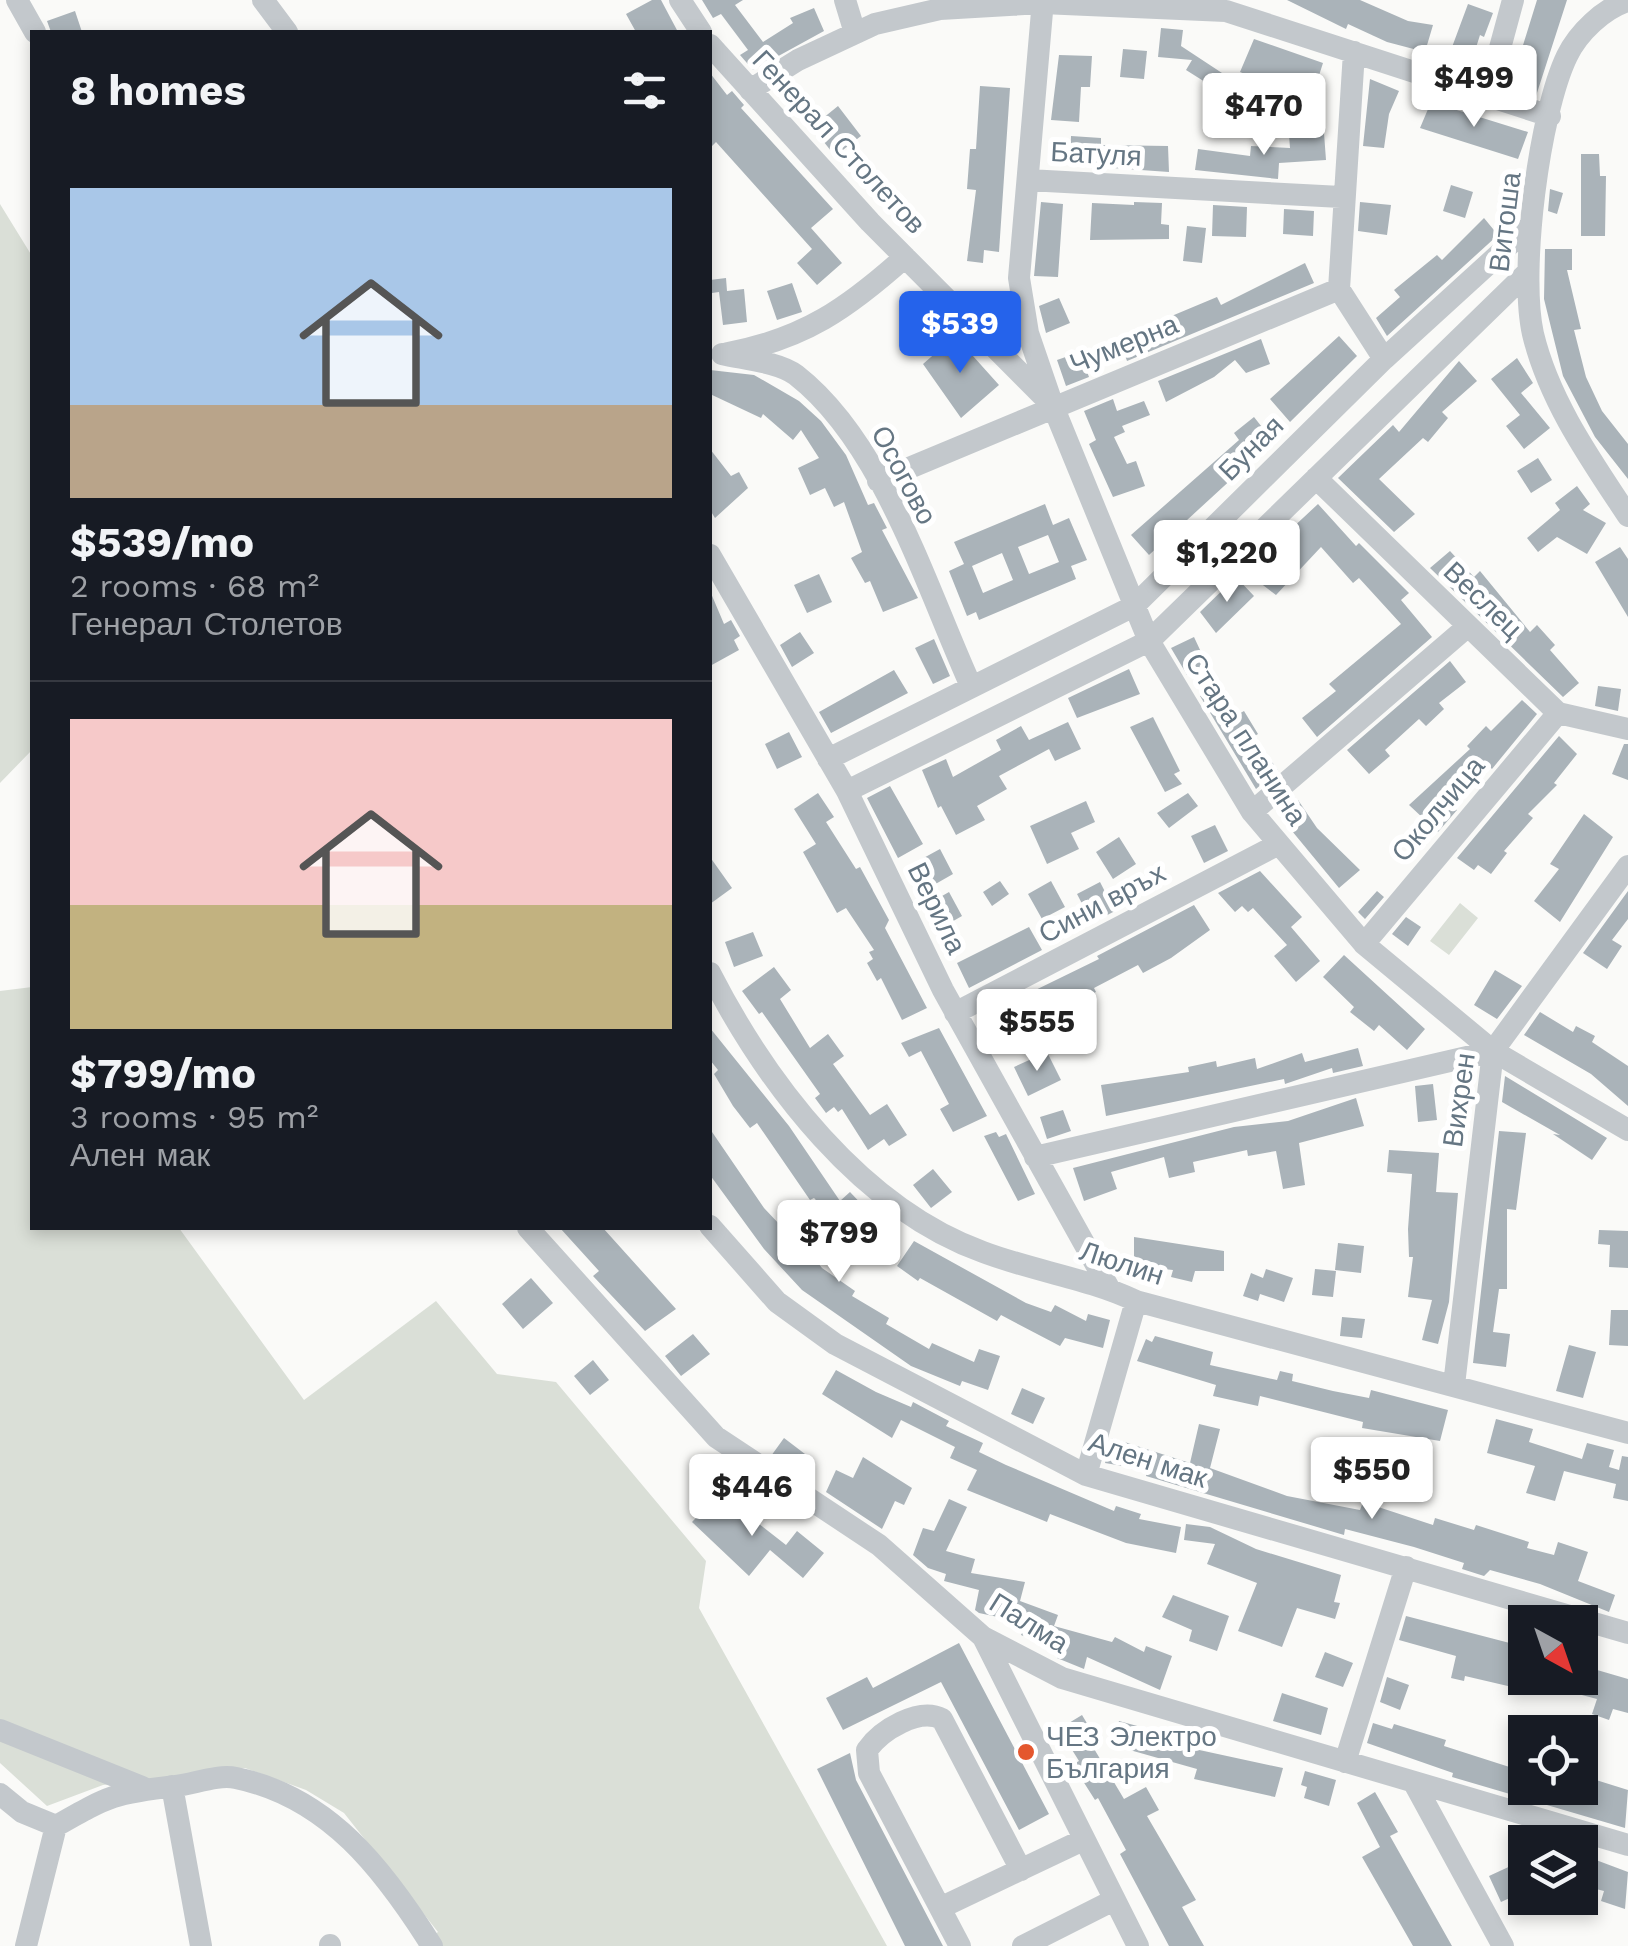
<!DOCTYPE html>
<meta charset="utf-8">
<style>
body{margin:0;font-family:"Work Sans",sans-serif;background:#20242c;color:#f1f3f6;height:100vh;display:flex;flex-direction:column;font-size:38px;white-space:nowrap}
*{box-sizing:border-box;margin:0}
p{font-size:32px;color:#9ea1a6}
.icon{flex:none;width:55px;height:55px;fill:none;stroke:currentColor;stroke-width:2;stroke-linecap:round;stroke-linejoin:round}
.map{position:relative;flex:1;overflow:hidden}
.sheet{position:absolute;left:30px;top:30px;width:682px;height:1200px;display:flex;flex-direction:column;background:#171b24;border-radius:0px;box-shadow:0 5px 15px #0003}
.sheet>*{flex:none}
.needle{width:65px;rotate:140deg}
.buttons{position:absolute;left:1508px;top:1605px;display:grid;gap:20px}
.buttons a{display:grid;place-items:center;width:90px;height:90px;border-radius:0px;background:#171b24;box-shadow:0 5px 15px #0003;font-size:50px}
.price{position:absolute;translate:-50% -85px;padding:0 22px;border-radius:10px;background:#fff;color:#222;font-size:32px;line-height:65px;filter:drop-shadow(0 2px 5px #0008)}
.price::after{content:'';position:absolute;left:50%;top:60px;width:30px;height:22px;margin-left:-15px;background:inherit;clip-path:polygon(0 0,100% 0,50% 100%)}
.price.current{background:#2563eb;color:#fff}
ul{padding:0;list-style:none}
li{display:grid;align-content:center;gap:20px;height:530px;padding:0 40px}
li+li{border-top:2px solid #363941}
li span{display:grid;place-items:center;height:310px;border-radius:0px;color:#555}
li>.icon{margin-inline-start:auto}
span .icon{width:180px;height:180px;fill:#fffc;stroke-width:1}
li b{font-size:42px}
h2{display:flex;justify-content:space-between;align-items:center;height:120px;padding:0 40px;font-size:42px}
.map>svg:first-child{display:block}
.green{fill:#dadfd7}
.building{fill:#aab3b9;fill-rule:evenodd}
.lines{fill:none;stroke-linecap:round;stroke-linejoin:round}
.minor{stroke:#c3c8cc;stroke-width:22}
.poi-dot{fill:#e4572e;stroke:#fff;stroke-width:4}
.labels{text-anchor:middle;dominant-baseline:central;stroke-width:10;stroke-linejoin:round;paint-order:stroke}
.street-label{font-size:28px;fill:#657683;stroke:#fff}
.poi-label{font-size:28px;fill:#657683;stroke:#fff;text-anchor:start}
</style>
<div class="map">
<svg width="1628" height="1946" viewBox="0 0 1628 1946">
<rect width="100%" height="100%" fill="#fafaf8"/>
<path class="green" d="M0,204l32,52v494l-32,33z
M1460,903l18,15 -29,37 -19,-14z
M32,987v241h147l125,172 132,-99 61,73 59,8 150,179 -7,47 188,338h-469l20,-14 -94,-119 -38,-23 -61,-22 -142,17 -56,21 -47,-43v-772z"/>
<path class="building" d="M652,0h9l17,32h-42l-10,-18z
M702,0h41l-8,5 28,37 30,-19 -3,-5 24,-10 10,23 -71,39 -13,-15 8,-5 -27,-36 -8,4z
M1287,0h73l48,21 25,4 -8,27 -38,-10 -39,-18 -2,5z
M1537,0h30l-31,96 -26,-9z
M1468,4l25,9 -9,24 -4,-2 -12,38 -23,-7z
M75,11l7,21h-31l-4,-11z
M1161,28l22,2 -2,16 41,27 -9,14 -27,-17 6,-10 -34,-3z
M1254,39l69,24 -9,28 -43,-13 -2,6 -29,-12z
M1123,49l24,2 -3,28 -24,-2z
M1059,55l33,1 -2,31h-9l-2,35 -28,-2z
M710,73l17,22 5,-4 12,14 -3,3 92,101 -22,19 31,35 -25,22 -20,-22 15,-14 -96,-107 -6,6z
M1370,79l29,12 -10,23 -5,34 -21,-2z
M980,86l30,2 -11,164 -15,-2 -1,13 -16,-2 9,-71 -9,-1 3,-40h6z
M1431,102l97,30 -10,27 -98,-31z
M838,106l23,30 -26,20 -23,-29z
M1324,133l2,27 -47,3 -1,16 -83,-9 3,-21 52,7 1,-10 39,2 -1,-13z
M1071,136l30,2v7l67,1 1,26 -99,-7z
M1581,154h18l1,22h6l-1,60h-24z
M1451,185l22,7 -8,26 -22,-7z
M1550,189l13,4 -6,21 -9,-3z
M1041,202l22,2 -5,73 -24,-1z
M1134,202l28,1 -1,21 8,1v14l-79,1 2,-37 42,2z
M1360,202l31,3 -4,30 -29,-4z
M1213,205l34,2 -1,30 -34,-1z
M1284,209l30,2 -1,25 -30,-2z
M1484,218l14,17 -111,101 -11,-18 24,-21 -6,-7 43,-35 5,5z
M1187,226l19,2 -4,35 -19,-2z
M1545,249h27v21h-5l14,59 -7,1 12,47 16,34 26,33v35l-33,-42 -32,-61 -19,-77z
M1305,263l9,20 -187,78 -8,-23 98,-41 4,8z
M726,278l1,13 17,-2 3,33 -24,3 -4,-33 -7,1 -2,-13z
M792,283l10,29 -25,8 -10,-29z
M1059,298l11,25 -24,10 -7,-27z
M955,336l44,49 -38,33 -38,-54z
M1339,336l18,20 -67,66 -20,-23z
M1261,339l9,25 -24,9 -11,-13 -21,17 -48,25 -8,-21z
M1080,352l9,25 -23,9 -9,-26z
M1517,358l16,25 -12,10 29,35 -26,21 -18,-23 14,-11 -29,-36z
M1459,361l18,20 -35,31 6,6 -20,24 -5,-4 -44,41 36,35 -21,18 -56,-54 55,-53 6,7z
M710,370l44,5 45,26 22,20 25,34 22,50 6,-2 13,25 -5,2 36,68 -35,14 -13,-31 -5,2 -14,-25 11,-6 -18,-50 -10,5 -9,-19 -15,7 -12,-27 21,-10 -18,-28 -8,10 -30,-26 -2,4 -51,-24z
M1113,399l4,12 27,-10 6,14 -28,11 3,6 -11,5 13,27 9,-3 9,25 -32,11 -24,-53 7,-4 -12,-29z
M1254,417l19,24 -124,114 -18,-20 108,-95 -5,-7z
M710,449l21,27 8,-4 9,16 -33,30 -5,-8z
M1538,458l14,22 -21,13 -14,-22z
M1577,486l13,18 -7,6 23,13 -19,31 -30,-17 -19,15 -11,-14 33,-28 -5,-7z
M1045,504l8,21 16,-7 18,42 -16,6 5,13 -97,41 -3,-8 -9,4 -18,-45 15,-7 -10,-22zM1048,535l11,27 -30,12 -11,-27zM1002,553l11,27 -30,13 -11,-27z
M1318,504l38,42 3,-3 50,50 -8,7 31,37 -115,100 -15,-19 34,-27 -7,-7 72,-60 -42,-46 -6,5 -32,-36 -45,48 -21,-16 23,-30 -4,-4z
M1620,547l8,12v58l-33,-55z
M1450,551l24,26 6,-6 50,61 7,-7 18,20 -5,5 29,33 -16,14 -133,-129z
M819,574l13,28 -25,11 -13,-28z
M1236,577l18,19 -38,37 -16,-21z
M710,591l14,33 7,-4 9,16 -6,4 5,10 -29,16z
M800,632l14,21 -22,14 -12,-22z
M1194,637l14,30 -21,8 -16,-27z
M934,639l16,37 -17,8 -18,-36z
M1450,661l16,21 -27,21 5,6 -18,17 -7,-7 -34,31 5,6 -21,18 -22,-24z
M1129,669l11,25 -63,24 -9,-20z
M894,670l14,23 -77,40 -12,-21z
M1598,686l23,3 -3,22 -23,-5z
M1221,687l16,28 7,-4 14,23 -5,3 25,33 -22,19 -56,-93z
M1522,700l15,14 -45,55 -8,-8 -40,36 13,13 -19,22 -29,-27 61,-56 -3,-3 19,-20 5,5z
M1153,717l27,54 -6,3 8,10 -17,8 -35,-65z
M1068,722l13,27 -26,12 -6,-12 -50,27 8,13 -30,17 8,14 -29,15 -15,-29 -3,2 -16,-38 24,-11 7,18 48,-27 -5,-10 25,-14 8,14z
M789,732l13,25 -25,12 -12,-25z
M1559,736l18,18 -23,29 3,2 -29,29 5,4 -29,33 3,2 -16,21 -13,-9 -4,5 -17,-12z
M1624,744h4v36l-16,-6z
M890,786l33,58 -25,14 -31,-60z
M818,793l16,24 -8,5 30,47 4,-2 29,53 -4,8 42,80 -25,12 -21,-42 -4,3 -10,-18 6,-4 -4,-7 5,-2 -28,-42 -9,5 -34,-61 13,-8 -22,-35z
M1188,793l10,13 -29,22 -12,-15z
M1298,800l19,28 43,42 -21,18 -61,-74z
M1086,801l9,21 -24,11 8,16 -32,15 -17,-38z
M1584,814l29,23 -53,85 -26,-21 25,-32 -9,-5z
M1215,825l13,26 -24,12 -13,-27z
M1119,837l17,27 -23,15 -17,-27z
M940,849l13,25 -21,12 -14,-25z
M710,857l22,31 -22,16z
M1260,871l42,46 -11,10 29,34 -24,21 -22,-26 13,-11 -34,-37 -5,4 -6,-6 -7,6 -17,-19z
M1000,881l9,13 -17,12 -9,-14z
M1051,881l14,26 -23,12 -14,-25z
M1100,882l15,29 -23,12 -15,-29z
M1377,891l7,6 -19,22 -7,-7z
M1628,891v28l-16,21 10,6 -15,23 -24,-16z
M949,892l13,24 -21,12 -13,-24z
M1194,905l16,25 -39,28 -28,15 -5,-8 -44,23 2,4 -97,46 -11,-25 111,-54 -2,-3z
M1406,917l15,10 -13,19 -16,-12z
M1029,927l13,23 -73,38 -12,-25z
M753,932l10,24 -29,11 -9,-25z
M1344,955l81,74 -18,21 -28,-25 -5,6 -24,-19 4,-5 -31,-30z
M774,967l17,23 -11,9 30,49 18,-14 16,22 -11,8 37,51 17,-11 20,31 -18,11 -5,-7 -16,11 -26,-41 -4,3 -4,-5 -8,6 -11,-15 5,-4 -58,-82 -3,2 -17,-23z
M1495,970l27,16 -25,33 -23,-14z
M1540,1012l33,20 3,-6 19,10 -3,6 36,24v40l-37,-32 -67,-39z
M710,1028l79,98 51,75 10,-9 18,19 -22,21 -32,-34 -4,2 -53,-77 -7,5 -17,-22 -19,-32 4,-4 -8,-10z
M939,1028l48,88 -34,16 -13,-23 9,-5 -28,-53 -12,6 -8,-14z
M1358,1048l5,18 -30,7 -1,-5 -47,16 -1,-5 -178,37 -5,-31 88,-13 -1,-5 28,-6 1,6 38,-9 2,11 45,-16 3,9z
M1047,1052l14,28 -33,16 -14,-29z
M1505,1076l102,62 -15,22 -39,-26 7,1 -58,-33z
M1433,1084l4,36 -19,2 -3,-36z
M1356,1098l8,28 -65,17 6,42 -22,4 -7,-38 -28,5 -1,-6 -54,12 2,10 -26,6 -5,-21 -53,15 6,17 -33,12 -11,-33 161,-41 54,-6z
M1063,1110l8,21 -24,8 -7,-22z
M710,1129l54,79 35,37 3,-2 20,25 33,23 -3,5 37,22 -3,6 43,25 3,-6 42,19 5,-13 21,7 -12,34 -26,-9 -2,5 -49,-20 -109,-76 -38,-41 -54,-74z
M1499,1131l27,2 -10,77 -9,-1v80h-8l-6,43 17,2 -4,33 -33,-4z
M996,1132l3,5 7,-3 29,60 -17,7 -34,-65z
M1389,1150l50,3 -3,39 22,1 -9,109 -11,42 -16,-4 10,-40 -24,-3 5,-40h-4l-1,-28 4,-55 -25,-2z
M933,1169l19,23 -21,16 -18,-23z
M560,1228h43l73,81 -31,22 -52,-55 6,-5z
M1599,1230l29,1v37l-19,-1 1,-22 -12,-1z
M1134,1237l90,14v20h-29l-3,11 -21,-5 2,-7 -39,-4z
M914,1241l112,62 25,9 4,-7 31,16 2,-7 22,6 -7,28 -38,-10 -5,8 -59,-31 -4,6 -77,-43 -2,3 -21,-15z
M1338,1243l26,3 -3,27 -26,-3z
M1266,1269l27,9 -9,24 -24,-8 -2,7 -15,-5 8,-23 12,5z
M1315,1269l21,2 -3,26 -21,-2z
M531,1278l22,25 -30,26 -21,-25z
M1611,1310h17v36l-19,-1z
M1342,1317l23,2 -3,19 -22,-2z
M693,1334l17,20 -29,22 -16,-20z
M1155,1336l58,16 -3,13 67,15 3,-9 13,3 -1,7 41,10 36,7 2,-8 77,20 -8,31 -78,-13 1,-6 -103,-26 -2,10 -45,-10 3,-11 -79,-24 9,-22 6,3z
M1569,1345l27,7 -13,46 -27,-7z
M593,1360l16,20 -19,15 -16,-19z
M836,1370l40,22 35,15 2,-5 36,19 -3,5 37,17 -4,9 27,13 108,46 2,-5 25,8 -2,5 42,8 -5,26 -50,-10 -76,-29 -3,8 -80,-32 10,-20 -27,-12 5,-11 -54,-27 -9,18 -70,-44z
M1022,1388l23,10 -12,26 -22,-10z
M1496,1419l37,10 -4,13 53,17 5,-16 27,7 -5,17 10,3 3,-14 6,1v44l-15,-3 3,-14 -52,-13 -9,30 -29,-8 9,-27 -48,-13z
M1199,1424l21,5 -10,39 77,28 73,14 3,-8 70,23 2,-7 39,12 2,-5 53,17 -2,6 27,7 4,-13 30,10 -10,29 37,14 -6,17 -69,-28 -50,-14 -6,6 -22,-7 2,-6 -50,-16 -69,-18 -1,6 -198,-59 1,-6 -42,-7 7,-25 78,25z
M784,1438l21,16 -12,16 -22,-14z
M863,1457l49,31 -8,17 -9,-4 -13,28 -56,-37 10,-22 17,8z
M721,1492l31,31 2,-3 32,25 11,-14 27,22 -21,25 -33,-28 -21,26 -57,-54z
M949,1499l18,8 -21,44 29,8 -4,14 54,9 -5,19 38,14 -4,11 58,16 3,-5 29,15 2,-6 26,10 -12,34 -73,-33 -3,12 -27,-11 2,-8 -38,-15 5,-12 -47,-10 -4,-3 4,-20 -35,-9 2,-7 -18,-6 -15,-13 10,-27 11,3z
M1186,1524l24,3 46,22 85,26 -7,27 6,1 -5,16 -38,-11 -15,39 -44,-16 19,-48 -50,-19 8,-20 -31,-4z
M1173,1595l56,21 -12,35 -28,-10 3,-11 -30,-13z
M1406,1616l119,31v31h55v-13l48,14v34l-15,-4 -4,11 -17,-6 5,-15 -53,-14 -2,9 -77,-18 -1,5 -13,-3 5,-22 -57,-16z
M959,1643l90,171 -30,16 -78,-148 -98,48 -17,-32 41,-21 6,11z
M1325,1652l28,11 -10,24 -28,-10z
M1387,1677l22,8 -9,25 -20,-8z
M1282,1693l46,15 -7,27 -48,-14z
M1082,1715l18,30 -10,-3 34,57 22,-12 13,23 -12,6 49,84 -14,7 22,39h-35l-49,-92 6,-4 -28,-52 -3,2 -14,-22 -8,5 -7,-15 13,-7 -20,-32z
M1119,1721l73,20 -2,7 93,20 -8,29 -81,-18 3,-10 -85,-24z
M1373,1723l19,6 2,-5 52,16 -2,6 81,26v16h55v-13l48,15 -3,38 -173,-51 1,-4 -86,-30z
M850,1753l6,27 87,166h-38l-88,-177z
M1305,1771l31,9 -7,26 -25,-8 3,-11 -6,-2z
M1375,1792l23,40 -8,4 62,110h-39l-51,-89 18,-10 -23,-44z
M1580,1854l48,18 -3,37 -24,-8 3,-10 -24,-6z
M1515,1864l10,27 -24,11 -12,-26z"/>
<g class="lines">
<path class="minor" d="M17,0l18,32
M263,0l24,32
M680,0l21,32
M845,0l10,33
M1043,0l-24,278 9,55 25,73 96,235 103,171 112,132 129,107 135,79
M1628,1c-24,7 -50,32 -61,55 -28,58 -48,216 -34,278 16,67 58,126 95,182
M710,45l160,177 177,178
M1354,52l-15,237 45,70
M750,90l48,-30 77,-36 65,-15 102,-6 184,8 324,105
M1487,96l26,-96
M1028,180l313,17
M728,353c76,-14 120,-45 177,-96
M722,354c21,5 57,8 74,21 87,68 130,212 175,311
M1316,478l242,235 70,16
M878,481l461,-192
M710,555l137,236 96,199 166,298
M828,759l306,-153 250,-247 147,-134
M847,791l302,-150 377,-367
M1252,812l215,-185
M1364,944l194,-231
M710,973c57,111 151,235 273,279 50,19 104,26 153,49l492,132
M955,1013l322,-168
M1035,1157l458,-106
M710,1226l67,76 58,42 251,131 542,158
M528,1228l188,209 163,108 104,92 79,41 566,167
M1454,1385l39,-334 135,-185
M1086,1475l50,-174
M983,1637l155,309
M0,1730l142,57
M1345,1762l61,-195
M1414,1783l89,163
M172,1786l29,160
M0,1794l22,18 34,14c54,-31 59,-33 120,-40 18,-2 42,-12 60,-8 93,19 148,92 196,168
M940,1908l-71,-135 -2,-23c14,-20 52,-43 75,-31l79,151
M330,1945v1
M26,1946l30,-120
M960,1946l-20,-38 143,-68
M1023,1946l91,-46"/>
</g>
<circle class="poi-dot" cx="1026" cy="1752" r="10"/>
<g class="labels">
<g class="street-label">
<text transform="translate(839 142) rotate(47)">Генерал Столетов</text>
<text transform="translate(1096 154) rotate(3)">Батуля</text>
<text transform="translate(1505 222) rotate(-83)">Витоша</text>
<text transform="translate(1124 344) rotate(-22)">Чумерна</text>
<text transform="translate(1251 448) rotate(-45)">Буная</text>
<text transform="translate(904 475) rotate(62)">Осогово</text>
<text transform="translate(1483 600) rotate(44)">Веслец</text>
<text transform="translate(1246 739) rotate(57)">Стара планина</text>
<text transform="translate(1438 809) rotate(-50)">Околчица</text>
<text transform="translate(1102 903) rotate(-28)">Сини връх</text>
<text transform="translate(937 908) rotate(64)">Верила</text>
<text transform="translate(1459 1100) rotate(-82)">Вихрен</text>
<text transform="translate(1122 1263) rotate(18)">Люлин</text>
<text transform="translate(1148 1460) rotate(18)">Ален мак</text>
<text transform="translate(1029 1623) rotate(32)">Палма</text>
</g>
<g class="poi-label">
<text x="1046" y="1736">ЧЕЗ Электро<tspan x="1046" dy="32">България</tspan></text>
</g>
</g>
</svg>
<div class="buttons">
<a><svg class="needle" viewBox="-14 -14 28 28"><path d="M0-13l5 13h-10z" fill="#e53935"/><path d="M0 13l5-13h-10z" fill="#9ea1a6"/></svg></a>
<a><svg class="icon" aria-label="locate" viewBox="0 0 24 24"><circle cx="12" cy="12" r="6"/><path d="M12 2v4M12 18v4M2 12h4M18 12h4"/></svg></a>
<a><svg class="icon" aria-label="layers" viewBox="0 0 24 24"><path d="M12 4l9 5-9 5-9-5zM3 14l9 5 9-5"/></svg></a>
</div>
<b class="price" style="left:1474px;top:130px">$499</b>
<b class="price" style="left:1264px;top:158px">$470</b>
<b class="price current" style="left:960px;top:376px">$539</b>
<b class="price" style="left:1227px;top:605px">$1,220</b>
<b class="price" style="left:1037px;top:1074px">$555</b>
<b class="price" style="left:839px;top:1285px">$799</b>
<b class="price" style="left:1372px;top:1522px">$550</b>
<b class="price" style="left:752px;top:1539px">$446</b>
<section class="sheet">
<h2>8 homes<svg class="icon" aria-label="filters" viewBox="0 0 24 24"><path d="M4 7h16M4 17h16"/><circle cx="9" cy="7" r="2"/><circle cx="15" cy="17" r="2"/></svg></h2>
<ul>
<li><span style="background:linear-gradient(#a9c7e8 70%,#b9a48a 0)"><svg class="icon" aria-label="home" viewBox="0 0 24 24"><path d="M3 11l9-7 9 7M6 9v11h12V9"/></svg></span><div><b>$539/mo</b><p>2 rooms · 68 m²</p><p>Генерал Столетов</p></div></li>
<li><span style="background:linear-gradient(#f6c9c9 60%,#c2b280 0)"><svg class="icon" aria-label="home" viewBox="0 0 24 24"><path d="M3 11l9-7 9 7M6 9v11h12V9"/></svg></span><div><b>$799/mo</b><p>3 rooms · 95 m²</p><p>Ален мак</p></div></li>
</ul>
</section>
</div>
